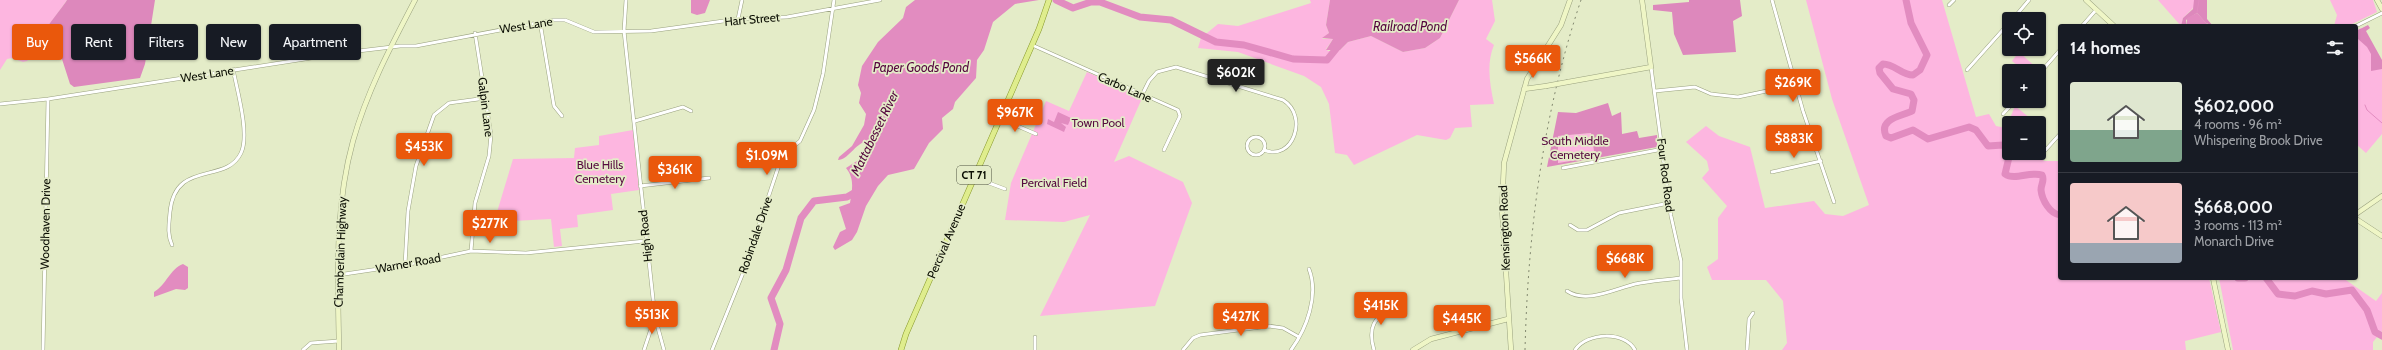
<!DOCTYPE html>
<meta charset="utf-8">
<style>
body{margin:0;font-family:Cabin,sans-serif;background:#20242c;color:#f1f3f6;height:100vh;display:flex;flex-direction:column;font-size:15px;white-space:nowrap}
*{box-sizing:border-box;margin:0}
p{font-size:13px;color:#9ea1a6}
.icon{flex:none;width:22px;height:22px;fill:none;stroke:currentColor;stroke-width:2;stroke-linecap:round;stroke-linejoin:round}
.map{position:relative;flex:1;overflow:hidden}
.drawer{position:absolute;left:2058px;top:24px;width:300px;height:256px;display:flex;flex-direction:column;background:#171b24;border-radius:4px;box-shadow:0 1px 3px #0004}
.drawer>*{flex:none}
.guide{position:absolute;left:12px;top:24px;width:380px;height:36px;display:flex;gap:8px}
.fabs{position:absolute;left:2002px;top:12px;display:grid;gap:8px}
.fabs a{display:grid;place-items:center;width:44px;height:44px;border-radius:4px;background:#171b24;box-shadow:0 1px 3px #0004;font-size:20px}
.price{position:absolute;translate:-50% -34px;padding:0 9px;border-radius:4px;background:#ea580c;color:#fff;font-size:13px;line-height:26px;filter:drop-shadow(0 1px 2px #0008)}
.price::after{content:'';position:absolute;left:50%;top:24px;width:12px;height:9px;margin-left:-6px;background:inherit;clip-path:polygon(0 0,100% 0,50% 100%)}
.price.active{background:#222;color:#fff}
ul{padding:0;list-style:none}
li{display:flex;align-items:center;gap:12px;height:100px;padding:0 12px}
li+li{border-top:1px solid #363941}
li span{display:grid;place-items:center;flex:none;width:112px;height:80px;border-radius:4px;color:#555}
li>.icon{margin-inline-start:auto}
span .icon{width:48px;height:48px;fill:#fffc;stroke-width:1}
li b{font-size:17px}
h2{display:flex;justify-content:space-between;align-items:center;height:48px;padding:0 12px;font-size:17px}
.chip{padding:0 14px;border-radius:4px;background:#171b24;box-shadow:0 1px 3px #0004;font-size:14px;line-height:36px}
.chip.active{background:#ea580c;color:#fff}
.map>svg:first-child{display:block}
.green{fill:#fdb6e0}
.forest{fill:#dd88bc;fill-rule:evenodd}
.water{fill:#e28cc0}
.lines{fill:none;stroke-linecap:round;stroke-linejoin:round}
.stream{stroke:#e28cc0;stroke-width:1}
.river{stroke:#e28cc0;stroke-width:7}
.street-casing{stroke:#99a17f;stroke-width:4}
.secondary-casing{stroke:#99a17f;stroke-width:5.5}
.primary-casing{stroke:#87982c;stroke-width:6}
.street{stroke:#fff;stroke-width:3}
.secondary{stroke:#eff6c6;stroke-width:4.5}
.primary{stroke:#dfed8d;stroke-width:5}
.rail{stroke:#82886f;stroke-width:1;stroke-dasharray:2 4;stroke-linecap:butt}
.secondary-bridge-casing{stroke:#99a17f;stroke-width:5.5;stroke-linecap:butt}
.secondary-bridge{stroke:#eff6c6;stroke-width:4.5}
.labels{text-anchor:middle;dominant-baseline:central;stroke-width:3.5;stroke-linejoin:round;paint-order:stroke}
.shield{fill:#e4ecc8;stroke:#4d513f;stroke-width:1}
.shield-label{font-size:11px;font-weight:bold;fill:#0c0f04}
.street-label{font-size:12px;fill:#0c0f04;stroke:#e4ecc8}
.park-label{font-size:12px;fill:#570a40;stroke:#e4ecc8}
.water-label{font-size:13px;font-style:italic;fill:#56083f;stroke:#e4ecc8}
</style>
<div class="map">
<svg width="2382" height="350" viewBox="0 0 2382 350">
<rect width="100%" height="100%" fill="#e4ecc8"/>
<path class="green" d="M0,0h67l-25,35 -7,18 -8,8 -4,1 -11,-4 -5,1 -7,11z
M1310,0h20l-4,25 3,8 -7,6h11l-7,10 2,2 12,-1 8,-8 23,-6 32,16 22,-4 15,-10 19,-38h33l3,21 -9,18 8,6c-8,19 -4,40 0,59l-24,1 2,22 -17,1 -5,10 -4,2 -29,-5 -63,30 -7,-10 -12,-2 -6,-49 -8,-17 -17,-11 -66,-24 -40,-4 3,-10 17,-14 20,2 73,-23z
M1806,0h136l34,117 13,-3 7,12 10,2 9,-22 15,12 -1,5h-20v30h28l7,8h16v117h149l12,54 -36,9 1,9h-404l5,-7 -4,-42 -17,-21h-54l-5,-13 11,-8v-41l9,-12 -25,-28 7,-8 -2,-9 -21,-19 20,-16 13,10 31,11 15,61 49,-7 11,13 18,2 26,-11 -37,-106z
M2158,0h36v7l-11,11 -2,8z
M2330,0h43l4,12 -29,14h-14l3,-11z
M2361,28l18,35 3,-1v72l-16,19 -10,-9v-113z
M2019,52l19,17 -3,2h-11l-12,-10z
M1087,72l56,24 -29,66 15,-6 54,26 9,21 -37,103 -115,10 50,-101 -26,7 -59,-2 6,-37 35,-82 23,10z
M633,130l6,60 -28,4 2,16 -36,5 1,12 -18,2 2,17 -8,1 -3,-28 -57,3 19,-63 61,-1 1,-10 24,-3v-9z
M1591,133l4,24 -37,6v-27z
M2219,278h124l33,23 6,-8v38l-9,11v8h-140z"/>
<path class="forest" d="M67,0h88l-10,64 -5,14 -66,9 -4,-3 -9,-28 -11,2 -13,-3c-7,-10 24,-45 30,-55z
M1689,0h51l2,16 -9,5 3,31 -53,3 -9,-21 -2,-22 -19,-2v-5l36,-3z
M2194,0h13v19l6,7 -7,-3 -9,-10 -11,7 1,6h-6l2,-8 10,-9z
M2368,25l2,3 -4,3 16,29v9l-11,2v-17l-4,-7 -9,-8 -2,-8z
M1608,103l4,13 9,-4 1,22 15,-3 2,7 18,-3v12l-110,20 11,-55 18,1zM1591,133l4,24 -37,6v-27z"/>
<path class="water" d="M691,0h19l-5,13 -8,2 -6,-2z
M915,0h124l-24,4 -22,18 -9,28 -7,10 -1,18 -21,24 -2,7 -11,9 1,11 -14,14 -15,26 -26,6 -10,11 -12,20 -9,26 -5,8 -17,10 -2,-3 7,-15 6,-3 -7,-22 11,-4c2,-13 5,-24 -4,-35l17,-11 6,-12 -4,-3c-10,2 -17,18 -27,18l1,-3 13,-11 12,-21 2,-11 -7,-11 2,-10 -3,-8 4,-19 16,-24 25,-24 3,-11z
M1330,0h129l-19,38 -15,10 -22,4 -32,-16 -23,6 -8,8h-14l7,-11 -11,-1 7,-5 -3,-8z
M2197,13l12,13h-22v-8z
M1058,112l13,6 -3,7 -7,-2 5,4 -2,5 -17,-8 1,-5 6,3z
M183,264l5,3v21l-3,2 -9,-1 -22,8v-5c12,-7 16,-23 29,-28z"/>
<g class="lines">
<path class="stream" d="M2197,13l2,-13
M2365,105l2,5 15,13"/>
<path class="river" d="M1056,0l17,8 18,-6h9l40,15 31,3 45,22 28,3 49,14 34,1 13,-16
M1906,0l5,23 16,32 -7,15 -7,5c-12,0 -18,-11 -30,-11l-4,4 1,5 13,16 18,5 3,6 -2,11c-9,5 -34,7 -26,25l5,2 22,-8 15,9 41,-12 7,3 12,16 15,-1 6,3
M2010,153l-5,21c10,7 25,-3 37,1 3,5 -1,9 -1,15 1,10 9,24 19,25
M2238,278h7
M2266,278l12,16 17,2 17,-5 14,3 26,-4 15,20 8,22 7,4
M774,350l6,-26 -9,-26 15,-28 15,-52 13,-17 33,-4 12,-7"/>
<g class="street-casing">
<path id="street" d="M626,0l-2,31 31,286 -11,33
M1772,0l31,111 31,91
M1949,5l5,-5
M738,19l4,-19
M2013,19l16,-19
M540,22l14,84 8,10
M2082,26l14,-16
M2356,26l26,-13
M1032,45l146,65 2,6 -16,34
M1651,67l20,149 10,45v37l6,52
M1967,70l42,-47
M2039,74l21,-24
M1655,91l40,-4 16,7 27,3 57,-12
M1142,95l7,-14 8,-9 19,-5 107,33c26,16 10,62 -19,50
M0,104l48,-5 302,-47 50,-6h16l137,-26h12l29,12 57,-1 87,-12 49,-2 93,-17
M2003,114l12,-13
M999,118l37,16
M635,121l48,-14 8,4
M1247 146a9 9 0 1 1 18 0a9 9 0 1 1-18 0Z
M2041,155l19,-21
M1563,168l100,-19
M1772,172l49,-11
M973,177l32,12
M640,186l69,-8
M1570,225l8,5h9l32,-17 50,-10
M172,245c-5,-11 -3,-21 -2,-33 5,-53 56,-27 71,-59 9,-19 -4,-63 -8,-84
M471,251l4,-48 14,-47 2,-21 -16,-102
M405,265l3,-54 8,-45 18,-51 15,-12 37,-5
M338,275l67,-10 66,-14 55,2 119,-12
M1567,291c19,13 48,-2 68,-7 15,-3 31,-4 46,-6
M655,317l9,33
M43,350l5,-251
M303,350l8,-7 28,-2
M712,350l31,-77 39,-117 18,-15 14,-31 9,-36 11,-74
M1035,350v-13
M1183,350l10,-12 7,-3 69,-9 14,2 16,9
M1291,350c16,-22 28,-55 18,-81
M1374,350c-7,-24 1,-31 18,-46
M1575,350c12,-18 50,-19 60,0
M1747,350l2,-31 4,-6"/>
</g>
<g class="secondary-casing">
<path id="secondary" d="M2086,0l28,26
M2377,0l5,9
M1568,82l83,-15 -9,-67
M1524,89l22,-3
M2356,214l26,-18
M2356,219l26,17
M2213,278l15,72
M339,350c-1,-70 -5,-141 14,-209 14,-50 38,-95 62,-141
M1413,350l18,-11 77,-20
M1511,350l-9,-141 2,-46 23,-84 34,-54 9,-25"/>
</g>
<g class="primary-casing">
<path id="primary" d="M901,350l5,-16 133,-305 10,-29"/>
</g>
<use href="#street" class="street"/>
<use href="#secondary" class="secondary"/>
<use href="#primary" class="primary"/>
<path class="rail" d="M1525,350c3,-119 18,-237 56,-350"/>
<g class="secondary-bridge-casing">
<path id="secondary-bridge" d="M1546,86l22,-4"/>
</g>
<use href="#secondary-bridge" class="secondary-bridge"/>
</g>
<g class="labels">
<rect class="shield" x="957" y="166" width="34" height="18" rx="3"/>
<g class="shield-label">
<text x="974" y="175">CT 71</text>
</g>
<g class="street-label">
<text transform="translate(752 19) rotate(-5)">Hart Street</text>
<text transform="translate(526 25) rotate(-9)">West Lane</text>
<text transform="translate(207 74) rotate(-9)">West Lane</text>
<text transform="translate(1125 87) rotate(24)">Carbo Lane</text>
<text transform="translate(486 107) rotate(83)">Galpin Lane</text>
<text transform="translate(1666 175) rotate(83)">Four Rod Road</text>
<text transform="translate(45 224) rotate(-89)">Woodhaven Drive</text>
<text transform="translate(1504 228) rotate(-92)">Kensington Road</text>
<text transform="translate(755 235) rotate(-71)">Robindale Drive</text>
<text transform="translate(645 236) rotate(-96)">High Road</text>
<text transform="translate(946 241) rotate(-67)">Percival Avenue</text>
<text transform="translate(340 252) rotate(-88)">Chamberlain Highway</text>
<text transform="translate(408 263) rotate(-10)">Warner Road</text>
</g>
<g class="park-label">
<text x="1098" y="122">Town Pool</text>
<text x="1575" y="140">South Middle<tspan x="1575" dy="14">Cemetery</tspan></text>
<text x="600" y="164">Blue Hills<tspan x="600" dy="14">Cemetery</tspan></text>
<text x="1054" y="182">Percival Field</text>
</g>
<g class="water-label">
<text x="1410" y="26">Railroad Pond</text>
<text x="921" y="67">Paper Goods Pond</text>
<text transform="translate(874 133) rotate(-64)">Mattabesset River</text>
</g>
</g>
</svg>
<div class="fabs">
<a><svg class="icon" aria-label="locate" viewBox="0 0 24 24"><circle cx="12" cy="12" r="6"/><path d="M12 2v4M12 18v4M2 12h4M18 12h4"/></svg></a>
<a>+</a>
<a>−</a>
</div>
<b class="price" style="left:1533px;top:79px">$566K</b>
<b class="price active" style="left:1236px;top:93px">$602K</b>
<b class="price" style="left:1793px;top:103px">$269K</b>
<b class="price" style="left:1015px;top:133px">$967K</b>
<b class="price" style="left:1794px;top:159px">$883K</b>
<b class="price" style="left:424px;top:167px">$453K</b>
<b class="price" style="left:767px;top:176px">$1.09M</b>
<b class="price" style="left:675px;top:190px">$361K</b>
<b class="price" style="left:490px;top:244px">$277K</b>
<b class="price" style="left:1625px;top:279px">$668K</b>
<b class="price" style="left:1381px;top:326px">$415K</b>
<b class="price" style="left:652px;top:335px">$513K</b>
<b class="price" style="left:1241px;top:337px">$427K</b>
<b class="price" style="left:1462px;top:339px">$445K</b>
<div class="guide">
<a class="chip active">Buy</a>
<a class="chip">Rent</a>
<a class="chip">Filters</a>
<a class="chip">New</a>
<a class="chip">Apartment</a>
</div>
<section class="drawer">
<h2>14 homes<svg class="icon" aria-label="filters" viewBox="0 0 24 24"><path d="M4 7h16M4 17h16"/><circle cx="9" cy="7" r="2"/><circle cx="15" cy="17" r="2"/></svg></h2>
<ul>
<li><span style="background:linear-gradient(#dfe7d0 60%,#7fa58c 0)"><svg class="icon" aria-label="home" viewBox="0 0 24 24"><path d="M3 11l9-7 9 7M6 9v11h12V9"/></svg></span><div><b>$602,000</b><p>4 rooms · 96 m²</p><p>Whispering Brook Drive</p></div></li>
<li><span style="background:linear-gradient(#f6c9c9 75%,#9aa5b1 0)"><svg class="icon" aria-label="home" viewBox="0 0 24 24"><path d="M3 11l9-7 9 7M6 9v11h12V9"/></svg></span><div><b>$668,000</b><p>3 rooms · 113 m²</p><p>Monarch Drive</p></div></li>
</ul>
</section>
</div>
